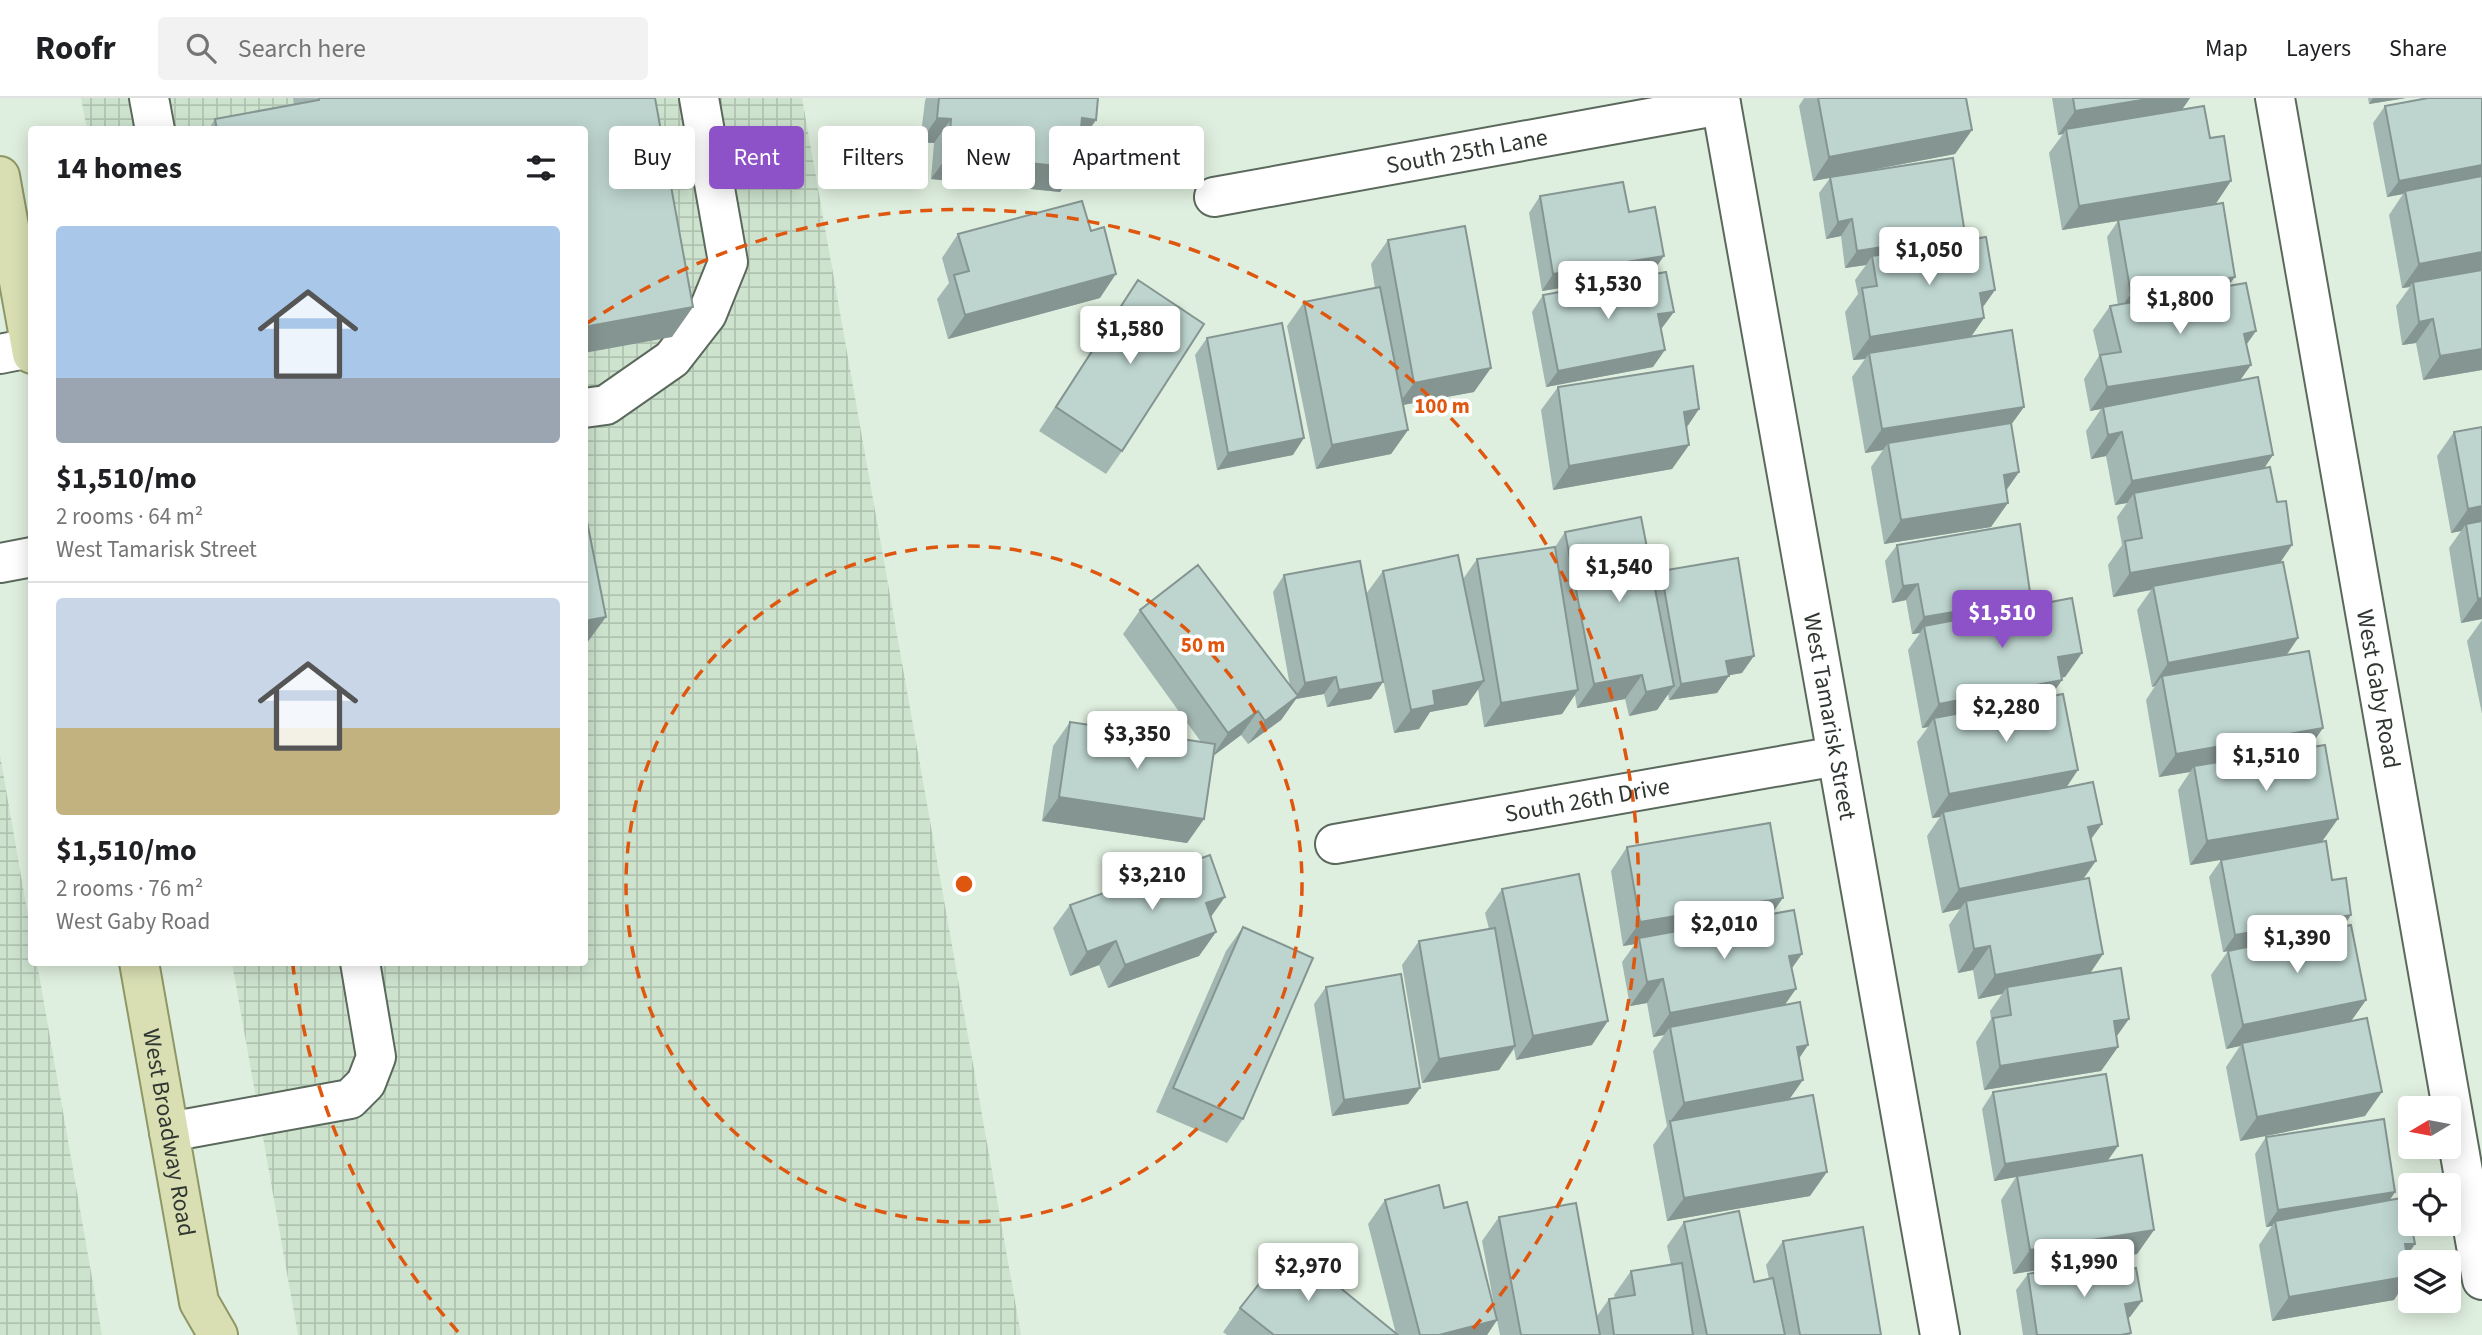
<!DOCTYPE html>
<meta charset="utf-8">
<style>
body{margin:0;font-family:"Source Sans 3",sans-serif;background:#f2f2f2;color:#202124;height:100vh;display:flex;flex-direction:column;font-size:26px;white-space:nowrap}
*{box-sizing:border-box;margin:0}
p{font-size:23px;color:#757577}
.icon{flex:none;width:38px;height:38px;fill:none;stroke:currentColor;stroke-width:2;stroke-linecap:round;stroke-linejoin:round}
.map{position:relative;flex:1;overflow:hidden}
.sheet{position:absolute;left:28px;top:28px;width:560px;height:840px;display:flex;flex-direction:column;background:#fff;border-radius:7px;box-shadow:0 4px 18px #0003}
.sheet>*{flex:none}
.top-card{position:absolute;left:609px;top:28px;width:665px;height:63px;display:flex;gap:14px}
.needle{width:46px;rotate:260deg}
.tools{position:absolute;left:2398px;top:998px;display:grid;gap:14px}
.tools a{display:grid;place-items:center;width:63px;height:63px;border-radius:7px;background:#fff;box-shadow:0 4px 18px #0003;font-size:35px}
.price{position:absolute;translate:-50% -60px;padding:0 16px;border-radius:7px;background:#fff;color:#222;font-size:23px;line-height:46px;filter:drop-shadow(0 2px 4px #0008)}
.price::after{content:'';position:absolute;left:50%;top:42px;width:21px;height:16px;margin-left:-10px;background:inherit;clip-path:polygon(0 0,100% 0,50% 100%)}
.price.active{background:#8d52c8;color:#fff}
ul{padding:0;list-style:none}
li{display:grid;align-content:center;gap:14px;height:371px;padding:0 28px}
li+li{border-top:2px solid #e0e0e0}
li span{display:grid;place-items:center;height:217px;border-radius:7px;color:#555}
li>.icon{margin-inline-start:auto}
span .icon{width:126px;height:126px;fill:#fffc;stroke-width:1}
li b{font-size:30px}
h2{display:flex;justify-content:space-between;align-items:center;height:84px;padding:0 28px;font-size:30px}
.pill{padding:0 24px;border-radius:7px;background:#fff;box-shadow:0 4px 18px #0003;font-size:24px;line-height:63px}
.pill.active{background:#8d52c8;color:#fff}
header{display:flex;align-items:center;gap:42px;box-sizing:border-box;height:98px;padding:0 35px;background:#fff;border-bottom:2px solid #e0e0e0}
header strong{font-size:33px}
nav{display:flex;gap:38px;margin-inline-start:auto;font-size:24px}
.search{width:490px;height:63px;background:#f2f2f2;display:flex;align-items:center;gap:18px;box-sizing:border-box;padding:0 24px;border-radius:7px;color:#757577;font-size:26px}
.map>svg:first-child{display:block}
.industrial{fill:url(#industrial-grid)}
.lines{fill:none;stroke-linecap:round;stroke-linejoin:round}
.minor-casing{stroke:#5b695c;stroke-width:42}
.major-casing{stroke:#8e9765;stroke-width:42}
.minor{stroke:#fff;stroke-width:38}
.major{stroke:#d9dfb3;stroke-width:38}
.wall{fill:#a3b7b2}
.shaded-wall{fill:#859591}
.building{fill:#bed5cf;stroke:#859591;stroke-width:2}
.ring{fill:none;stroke:#df570e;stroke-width:3.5;stroke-dasharray:12 9}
.labels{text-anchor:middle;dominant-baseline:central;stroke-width:7;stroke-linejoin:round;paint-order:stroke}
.street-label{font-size:24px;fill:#303731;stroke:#fff}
.centre{fill:#df570e;stroke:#fff;stroke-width:3.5}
.ring-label{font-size:21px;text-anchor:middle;font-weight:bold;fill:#df570e;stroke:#fff;stroke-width:7;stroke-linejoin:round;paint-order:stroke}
</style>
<header>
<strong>Roofr</strong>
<div class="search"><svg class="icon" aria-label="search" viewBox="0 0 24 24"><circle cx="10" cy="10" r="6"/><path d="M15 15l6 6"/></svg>Search here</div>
<nav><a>Map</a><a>Layers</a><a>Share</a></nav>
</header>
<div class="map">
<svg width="2482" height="1237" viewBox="0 0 2482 1237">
<defs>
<pattern id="industrial-grid" width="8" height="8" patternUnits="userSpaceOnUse" patternTransform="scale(1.75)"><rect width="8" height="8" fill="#cde3ce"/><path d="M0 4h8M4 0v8" fill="none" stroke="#b0c3b1"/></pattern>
</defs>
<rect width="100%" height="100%" fill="#dfefdf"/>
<path class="industrial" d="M81,0h721l219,1237h-723l-66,-372 352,-1v-832l-497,-1z
M0,657l31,178 1,29 5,1 65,372h-102z"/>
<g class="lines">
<g class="minor-casing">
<g id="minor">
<path d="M149,0l6,32"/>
<path id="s1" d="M1720,0l220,1237"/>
<path id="s2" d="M2275,0l207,1182"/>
<path id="s3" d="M1214,99l507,-92"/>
<path d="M0,256l30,-6"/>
<path d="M584,310l22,-3 66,-46 35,-45 21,-52 -29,-164"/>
<path d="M0,465l32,-6"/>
<path id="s4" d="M1335,746l502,-88"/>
<path d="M169,1034l181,-33 16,-16 10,-26 -16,-95"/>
</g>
</g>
<g class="major-casing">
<g id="major">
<path d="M0,78l32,178"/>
<path id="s5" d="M139,864l60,340 19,33"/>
</g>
</g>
<use href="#minor" class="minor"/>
<use href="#major" class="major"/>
</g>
<path class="wall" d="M293,0h362l17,239 -88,-207h-376l7,-11 79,-14z
M926,0h172l-2,22 -16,23 -20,49 -129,-13 3,-36 -14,-1 5,-41z
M1804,0h162l6,32 -17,24 -95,18 100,69 35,49 -13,18 2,10 -13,19 53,70 -13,18 8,47 -13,19 -15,36 -107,17 -13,-77 12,-17 -18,3 -13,-76 13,-18 -12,1 -8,-48 13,-18 -3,-14 11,-15 -21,3 -4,-32 -15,3 -7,-46 11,-15 -17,3 -14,-75z
M2052,0h138l-8,12 33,95 13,81 28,45 -10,14 -6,35 24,88 28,77 -12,18 18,75 -11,17 36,73 -14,20 13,94 21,85 23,73 -15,21 14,95 -125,25 -14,-74 14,-21 -14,3 -15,-74 17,-24 2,-1 -7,2 -14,-75 12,-17 23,-4 -54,9 -12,-75 12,-18 -31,5 -13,-77 9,-14 -3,1 -15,-77 14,-20 -38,7 -5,-32 14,-20 -5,-28 10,-14 -12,2 -9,-49 -15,3 -5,-28 15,-22 -11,2 -6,-32 15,-23 -6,-26 17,-24 8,-1 -11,-68 11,-16 -56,9 -13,-77 14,-19 -5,1z
M2368,0h38l-37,6z
M2482,0v272l-59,10 -7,-37 -14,2 -6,-39 14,-19 -8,1 -13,-73 14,-21 -16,3 -14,-74 12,-17z
M1540,98l89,16 23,61 -110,18 -13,-78z
M958,136l142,64 -152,41 -11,-40 12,-16 -7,-25z
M1388,142l86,152 -71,13 5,25 -17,24 -75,15 -29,-143 17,-24 71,-14 -4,-24z
M1138,182l-16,171 -16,23 -67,-43z
M1543,197l119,33 -1,1 -8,38 -107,20 -14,-75z
M1207,240l86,117 -76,15 -22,-115z
M1558,289l141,22 -13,19 3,17 -17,24 -119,21 -12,-80z
M2482,329v192l-21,4 -12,-75 12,-17 -10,2 -14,-77 17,-24z
M1565,434l88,50 8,-11 81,102 -13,2 -12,18 -48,7 -1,-6 -11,16 -28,6 -4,-17 -48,9 -2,-13 -13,19 -78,13 -6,-38 -11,16 -37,7 -11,17 -25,4 -20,-98 9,47 -12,17 -44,8 -3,-13 -28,5 -15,21 -33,24 -7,-9 -27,20 -10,64 -17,24 -145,-22 11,-75 17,-24 131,20 -78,-108 17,-24 150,76 -17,-94 11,-17 82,19 17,-23 80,8 14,-20 78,-12z
M1897,447l134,54 -5,8 56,46 -17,24 -4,1 1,2 -11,16 16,91 35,37 -11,15 -8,40 20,75 -13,19 26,65 2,9 -17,24 -117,19 -8,-48 15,-23 -1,-8 12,-17 -24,5 -5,-29 -15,3 -9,-48 11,-16 -18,4 -15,-77 13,-19 -8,1 -15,-76 11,-15 -6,1 -14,-78 12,-17 -8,1 -6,-34 -14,3 -7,-42z
M2482,522v94l-15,-73z
M1627,749l145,67 19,54 -7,37 24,40 -9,13 -9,41 20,97 -143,25 -14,-76 14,-19 -14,-75 11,-16 -11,2 -6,-34 -17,3 -8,-44 13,-18 -12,2 -12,-75z
M1502,791l90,156 -76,15 -2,-11 -15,21 -77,13 -20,-118 17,-24 70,-12 -4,-16z
M1070,807l141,12 5,15 -17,24 -91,32 -9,-23 -29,11 -17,-48z
M1243,829v192l-16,24 -71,-31 70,-161z
M1326,889l94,101 -12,16 -76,12 -18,-112z
M1993,994l125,54 -11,15 47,69 -17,24 -21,4 14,59 -2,1 2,17h-107l-7,-45 12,-16 57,-11 -72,11 -12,-74 15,-23 -22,4 -12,-72z
M2266,1039l129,55 -5,8 25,44 -8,11 -13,45 -122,21 -13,-76 13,-19 -6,1 -11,-73z
M1385,1102l59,8 52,107 -14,-74 17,-24 98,99 12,-17 6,-1 -1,-3 17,-24 40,-6 -4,-19 17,-24 70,60 15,-3 -3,-14 17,-24 98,94h-381l-3,-15 -10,15h-260l-4,-3 17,-24 156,26 -28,-110z"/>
<path class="shaded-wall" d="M2154,0h36l-12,17 -112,14 -3,5 -5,1 17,-24z
M2373,0h33l-37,6z
M937,20l14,1 -17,24 -14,-1z
M1082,20l14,2 -17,24z
M1972,32l-17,24 -142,27 16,-24z
M948,57l129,13 -17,24 -129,-13z
M2482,67v14l-77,12 -2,3 -16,3 12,-16z
M2231,83l-16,24 -153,25 17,-24z
M1852,121l-11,17 -15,3 12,-17z
M1965,136l-11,17 -82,5 -6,9 -21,3 12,-17z
M2482,154v21l-69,9 -4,5 -7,1 17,-24z
M1664,158l-12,17 -110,18 11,-17z
M1116,176l-16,24 -152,41 17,-24z
M2235,179l-12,16 -104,17 12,-16z
M1995,192l-17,24 2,-21z
M693,209l-21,30 -88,16v-26z
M1674,214l-12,16 -16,3 12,-17z
M1984,220l-17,24 -98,11 -4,6 -12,1 17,-23z
M2433,221l-17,24 -14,2 17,-23z
M2256,233l-17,24 5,-21z
M2482,251v21l-59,10 17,-24z
M1665,252l-12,17 -107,20 12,-16z
M2251,267l-17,24 -131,18 -2,2 -11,2 17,-24z
M1491,270l-17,24 -77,14 17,-23z
M2024,309l-17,23 -119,13 -5,7 -18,3 17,-24z
M1699,311l-16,24 1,-21z
M1408,332l-17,24 -75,15 16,-24z
M2122,334l-16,24 -15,3 17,-24z
M1304,340l-11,17 -76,15 11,-17z
M1689,347l-17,24 -119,21 16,-24z
M2273,357l-16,24 -123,14 -7,10 -12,2 17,-24z
M2019,374l-17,24 2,-21z
M2008,405l-17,24 -107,17 17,-24z
M2482,408v21l-16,-3 -5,7 -10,2 17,-24z
M2292,447l-16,23 -123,18 -2,4 -38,7 17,-24z
M1918,486l-12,16 -14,3 11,-17z
M2482,500v21l-21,4 17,-24z
M2031,501l-11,17 -96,10 -4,7 -8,1 12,-17z
M606,519l-22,30v-26z
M2298,540l-17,24 -119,14 -7,10 -3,1 16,-24z
M2082,555l-17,24 -24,4 17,-24z
M1754,558l-12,17 -28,5 12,-17z
M1642,577l-17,24 -48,9 17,-24z
M1729,578l-12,17 -48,7 12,-16z
M1336,579l-12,17 -28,5 -15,21 -33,24 17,-23 28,-21 12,-17z
M2062,582l-17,24 -111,14 -6,9 -6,1 17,-24z
M1484,583l-17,24 -37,7 -11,17 -25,4 17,-23 22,-19z
M1383,584l-12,17 -44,8 12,-17z
M1674,588l-17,24 -28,6 17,-24z
M1578,592l-16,24 -78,13 17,-24z
M1258,613l-17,24 -29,22 16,-24z
M2323,630l-17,24 -112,14 -4,6 -31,5 17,-23z
M2078,672l-16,24 -119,18 -3,5 -8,1 17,-24z
M1059,699l145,22 -17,24 -145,-22z
M2338,721l-17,24 -131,22 17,-24z
M2102,726l-17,23 3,-20z
M2096,763l-17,24 -113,16 -6,8 -18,4 17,-24z
M1225,799l-17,24 -2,-18z
M1783,800l-17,24 -127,16 -4,6 -12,2 17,-24z
M2351,817l-11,17 -117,20 12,-17z
M1216,834l-17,24 -91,32 17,-23z
M1116,843l-17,24 -29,11 17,-24z
M1990,848l-17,24 -15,3 16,-24z
M1802,856l-17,24 4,-22z
M2103,856l-16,24 -80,9 -5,7 -24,5 17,-24z
M1663,881l-16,24 -17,3 17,-24z
M1796,891l-17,24 -109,14 -6,8 -11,2 17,-24z
M2366,902l-17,24 -107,19 -2,3 -14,3 17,-24z
M2129,921l-17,24 2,-22z
M1608,923l-16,24 -76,15 17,-24z
M1808,947l-16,24 5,-22z
M1515,948l-16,24 -77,13 17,-24z
M2118,949l-17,24 -117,19 16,-24z
M1803,982l-17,24 -116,18 14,-19z
M1420,990l-12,16 -76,12 12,-16z
M2382,994l-17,24 -125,25 17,-24z
M2118,1048l-12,17 -89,13 -1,1 -22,4 11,-17z
M1827,1074l-17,24 -143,25 17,-23z
M2395,1094l-12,17 -108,12 -3,5 -6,1 12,-17z
M2154,1132l-17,24 -124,20 17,-24z
M2405,1146h10l-17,24z
M2410,1178l-16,24 -122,21 17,-24z
M2142,1203l-12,16 -17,4 12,-17z
M1497,1222l-10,15h-48z"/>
<path class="building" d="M319,0h336l38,209 -109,20v-197h-367l-2,-11 104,-19z
M939,0h159l-2,22 -14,-2 -5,50 -129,-13 3,-36 -14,-1z
M1818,0h148l6,32 -143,27z
M2073,0h81l-79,13z
M2428,0h54v67l-83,16 -14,-75z
M2204,8l6,32 14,-2 7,45 -152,25 -13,-77z
M1953,60l12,76 -108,17 -5,-32 -14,3 -8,-45z
M2482,78v76l-63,12 -14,-73z
M1623,84l6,30 26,-5 9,49 -111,18 -13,-78z
M1082,103l9,30 13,-4 12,47 -151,41 -11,-40 15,-4 -11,-37z
M2223,105l12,74 -104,17 -13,-74z
M1465,128l26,142 -77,15 -26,-143z
M1986,139l9,53 -15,3 4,25 -114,19 -8,-49 15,-2 -5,-30z
M2482,172v79l-42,7 -7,-37 -14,3 -6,-40z
M1666,174l8,40 -16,2 7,36 -107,21 -15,-76z
M1138,182l66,44 -82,127 -66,-44z
M2246,185l10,48 -12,3 7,31 -144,22 -7,-32 21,-3 -11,-46z
M1380,189l28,143 -76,15 -28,-143z
M1282,225l22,115 -76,15 -21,-115z
M2012,232l12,77 -142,22 -13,-76z
M1693,268l6,43 -15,3 5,33 -120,21 -11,-79z
M2258,279l15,78 -141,26 -10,-49 -14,3 -5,-28z
M2011,325l8,49 -15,3 4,28 -107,17 -13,-77z
M2482,329v79l-14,3 -14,-77z
M2270,369l7,35 9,-1 6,44 -162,28 -5,-32 17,-3 -8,-45z
M584,408l22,111 -22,4z
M1641,419l33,169 -28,6 -4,-17 -48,9 -29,-152z
M2482,423v77l-4,1 -12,-75z
M2020,426l11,75 -107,18 -6,-33 -15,2 -6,-41z
M1555,449l23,143 -77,13 -24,-144z
M1458,457l26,126 -51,10 2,14 -24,5 -28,-139z
M1738,460l16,98 -28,5 3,15 -48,8 -20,-113z
M1360,463l23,121 -44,8 -3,-13 -31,6 -21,-108z
M2283,464l15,76 -130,25 -15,-77z
M1198,467l100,131 -33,25 -7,-10 -30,22 -88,-123z
M2072,500l10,55 -24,4 4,23 -123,24 -15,-78z
M2309,553l14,77 -147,26 -14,-78z
M2063,596l15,76 -129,24 -15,-76z
M1070,624l145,22 -11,75 -145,-22z
M2325,647l13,74 -131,22 -13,-75z
M2093,684l9,42 -14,3 8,34 -137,28 -16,-77z
M1770,725l13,75 -143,24 -13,-75z
M2326,743l6,39 14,-2 5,37 -116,20 -14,-75z
M1210,757l15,42 -19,6 10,29 -91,33 -9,-24 -29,11 -17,-47z
M1579,776l29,147 -75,15 -31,-147z
M2089,780l14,76 -108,21 -5,-29 -16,3 -8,-48z
M1794,812l8,44 -13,2 7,33 -126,24 -7,-34 -16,3 -8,-44z
M2351,827l15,75 -123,25 -15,-74z
M1243,829l70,31 -70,161 -70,-31z
M1495,830l20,118 -76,13 -20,-118z
M2121,870l8,51 -15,2 4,26 -118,19 -7,-48 18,-3 -4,-28z
M1401,876l19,114 -76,12 -18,-113z
M1800,904l8,43 -11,2 6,33 -119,23 -14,-76z
M2367,920l15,74 -125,25 -15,-74z
M2106,976l12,72 -113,18 -12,-72z
M1813,997l14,77 -143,26 -14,-77z
M2384,1021l11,73 -117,18 -12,-73z
M2142,1057l12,75 -124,20 -13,-74z
M1439,1087l5,23 23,-6 30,118 -58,15h-19l-35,-135z
M2407,1099l3,17v9h1l4,21h-10l5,32 -121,21 -14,-76z
M1576,1105l24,132h-79l-22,-118z
M1739,1113l15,71 19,-4 12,57h-78l-23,-113z
M1863,1129l18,108h-81l-17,-94z
M1289,1148l109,89h-124l-34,-27z
M2116,1159l3,14 17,-3 6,33 -17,3 6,29 -10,2h-84l-9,-61z
M1682,1165l11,72h-79l-5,-36 26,-4 -4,-24z"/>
<g class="ring">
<circle cx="964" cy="786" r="338"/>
<path d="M458 1234A676 676 0 0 1 293 868M586 226A676 676 0 0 1 1470 1234"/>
</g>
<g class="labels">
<g class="street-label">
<text stroke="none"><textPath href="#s3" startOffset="257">South 25th Lane</textPath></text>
<text stroke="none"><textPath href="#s2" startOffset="600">West Gaby Road</textPath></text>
<text stroke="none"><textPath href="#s1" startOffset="628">West Tamarisk Street</textPath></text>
<text stroke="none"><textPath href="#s4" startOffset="256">South 26th Drive</textPath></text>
<text stroke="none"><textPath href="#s5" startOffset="173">West Broadway Road</textPath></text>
</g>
</g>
<circle cx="964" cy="786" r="10" class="centre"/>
<g class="ring-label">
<text x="1442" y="315">100 m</text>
<text x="1203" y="554">50 m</text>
</g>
</svg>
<div class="tools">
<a><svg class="needle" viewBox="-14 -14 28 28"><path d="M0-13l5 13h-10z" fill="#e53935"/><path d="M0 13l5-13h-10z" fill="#757577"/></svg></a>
<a><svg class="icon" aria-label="locate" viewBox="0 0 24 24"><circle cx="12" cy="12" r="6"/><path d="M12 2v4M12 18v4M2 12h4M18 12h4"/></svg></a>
<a><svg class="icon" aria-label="layers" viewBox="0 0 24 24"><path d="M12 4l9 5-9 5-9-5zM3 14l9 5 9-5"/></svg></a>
</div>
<b class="price" style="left:1929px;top:189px">$1,050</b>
<b class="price" style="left:1608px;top:223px">$1,530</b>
<b class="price" style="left:2180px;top:238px">$1,800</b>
<b class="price" style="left:1130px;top:268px">$1,580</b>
<b class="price" style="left:1619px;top:506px">$1,540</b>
<b class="price active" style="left:2002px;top:552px">$1,510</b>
<b class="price" style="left:2006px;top:646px">$2,280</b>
<b class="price" style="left:1137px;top:673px">$3,350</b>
<b class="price" style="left:2266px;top:695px">$1,510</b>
<b class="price" style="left:1152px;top:814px">$3,210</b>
<b class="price" style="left:1724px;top:863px">$2,010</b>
<b class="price" style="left:2297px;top:877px">$1,390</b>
<b class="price" style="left:2084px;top:1201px">$1,990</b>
<b class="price" style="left:1308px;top:1205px">$2,970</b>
<div class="top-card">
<a class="pill">Buy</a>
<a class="pill active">Rent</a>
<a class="pill">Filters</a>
<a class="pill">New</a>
<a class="pill">Apartment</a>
</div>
<section class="sheet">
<h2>14 homes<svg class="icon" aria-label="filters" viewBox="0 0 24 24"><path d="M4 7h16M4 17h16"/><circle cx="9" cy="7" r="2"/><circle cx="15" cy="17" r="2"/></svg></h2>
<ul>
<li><span style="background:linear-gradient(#a9c7e8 70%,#9aa5b1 0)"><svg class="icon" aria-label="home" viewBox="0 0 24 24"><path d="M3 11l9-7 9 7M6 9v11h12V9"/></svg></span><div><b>$1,510/mo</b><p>2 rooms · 64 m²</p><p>West Tamarisk Street</p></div></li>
<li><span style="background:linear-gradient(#c9d6e8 60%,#c2b280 0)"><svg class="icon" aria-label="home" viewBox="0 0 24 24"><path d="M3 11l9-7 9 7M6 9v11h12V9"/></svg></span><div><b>$1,510/mo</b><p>2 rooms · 76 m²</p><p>West Gaby Road</p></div></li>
</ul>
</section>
</div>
